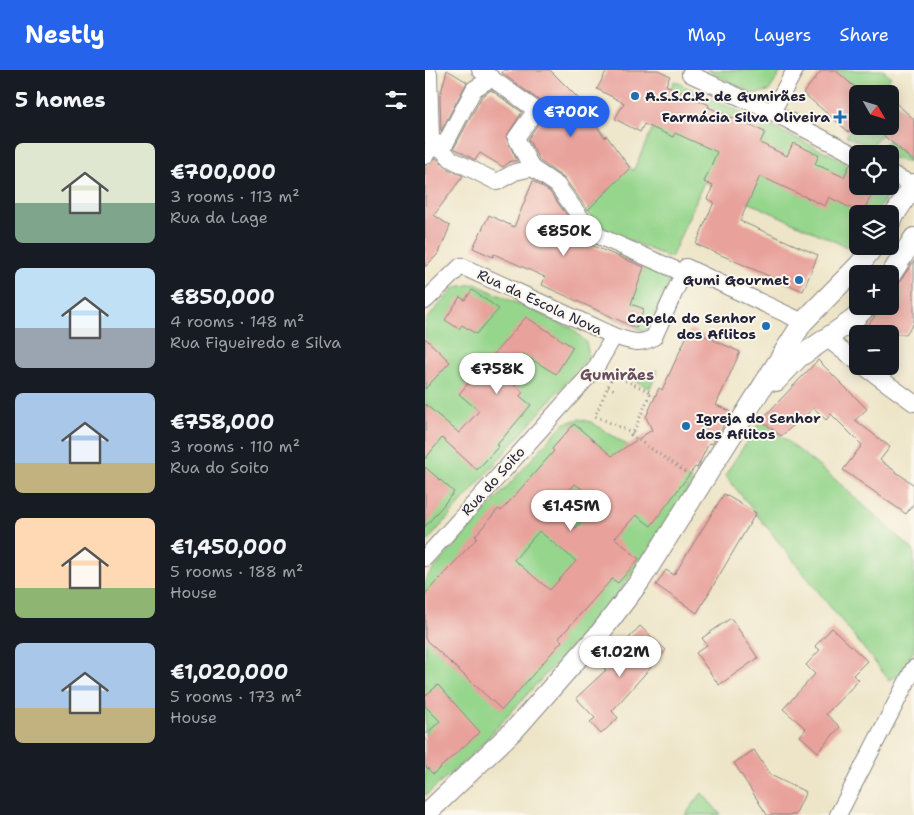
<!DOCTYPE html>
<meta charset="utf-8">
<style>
body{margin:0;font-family:"Shantell Sans",sans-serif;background:#242831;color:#f1f3f6;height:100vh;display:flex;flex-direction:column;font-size:19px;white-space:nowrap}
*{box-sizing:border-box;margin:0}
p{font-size:16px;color:#9ea1a6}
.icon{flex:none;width:28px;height:28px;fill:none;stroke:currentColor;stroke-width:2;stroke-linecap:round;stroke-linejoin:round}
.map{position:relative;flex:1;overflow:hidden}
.details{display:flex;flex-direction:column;background:#171b24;width:425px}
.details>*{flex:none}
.needle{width:32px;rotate:129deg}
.fabs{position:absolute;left:424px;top:15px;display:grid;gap:10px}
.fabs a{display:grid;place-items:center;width:50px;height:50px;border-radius:8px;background:#171b24;box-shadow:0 2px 12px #0003;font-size:25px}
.price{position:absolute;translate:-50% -42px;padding:0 11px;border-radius:18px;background:#fff;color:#222;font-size:16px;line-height:32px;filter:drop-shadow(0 1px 2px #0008)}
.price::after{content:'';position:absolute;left:50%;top:30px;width:15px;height:11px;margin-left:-8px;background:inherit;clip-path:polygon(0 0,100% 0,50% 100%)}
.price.on{background:#2563eb;color:#fff}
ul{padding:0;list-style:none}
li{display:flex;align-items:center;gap:15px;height:125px;padding:0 15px}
li span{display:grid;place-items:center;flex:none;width:140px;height:100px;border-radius:8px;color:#555}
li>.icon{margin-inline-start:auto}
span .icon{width:60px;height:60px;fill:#fffc;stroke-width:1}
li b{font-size:21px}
h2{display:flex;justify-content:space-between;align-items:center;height:60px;padding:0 15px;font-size:21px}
header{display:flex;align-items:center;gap:30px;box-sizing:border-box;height:70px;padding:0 25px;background:#2563eb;color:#fff}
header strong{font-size:24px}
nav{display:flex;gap:28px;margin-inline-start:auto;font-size:18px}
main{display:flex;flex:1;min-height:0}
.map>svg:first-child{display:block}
.green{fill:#95d58c;stroke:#5c7c64}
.building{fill:#e8a29b;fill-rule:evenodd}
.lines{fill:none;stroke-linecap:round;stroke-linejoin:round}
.minor-casing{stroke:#888482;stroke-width:18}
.tertiary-casing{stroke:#888482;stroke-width:22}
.path{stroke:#888482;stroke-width:3;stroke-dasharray:1 4;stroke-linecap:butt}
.minor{stroke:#fff;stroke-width:16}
.tertiary{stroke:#fff;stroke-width:20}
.poi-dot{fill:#1f6fb2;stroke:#fbf7ec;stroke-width:2}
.labels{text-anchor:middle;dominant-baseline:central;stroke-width:4;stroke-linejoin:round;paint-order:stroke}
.poi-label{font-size:14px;font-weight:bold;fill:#22223b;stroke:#fbf7ec;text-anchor:end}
.street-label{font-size:14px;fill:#22223b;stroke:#fbf7ec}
.neighbourhood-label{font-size:15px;font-weight:bold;fill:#674f5d;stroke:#fbf7ec}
</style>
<header>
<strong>Nestly</strong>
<nav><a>Map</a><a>Layers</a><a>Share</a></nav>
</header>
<main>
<section class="details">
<h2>5 homes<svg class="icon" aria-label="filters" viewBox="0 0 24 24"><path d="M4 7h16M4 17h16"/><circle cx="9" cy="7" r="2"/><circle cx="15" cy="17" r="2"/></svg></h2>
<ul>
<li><span style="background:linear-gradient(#dfe7d0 60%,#7fa58c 0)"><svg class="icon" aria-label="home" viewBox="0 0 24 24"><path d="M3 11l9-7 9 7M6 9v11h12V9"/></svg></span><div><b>€700,000</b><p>3 rooms · 113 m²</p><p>Rua da Lage</p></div></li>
<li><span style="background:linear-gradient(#bfe0f5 60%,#9aa5b1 0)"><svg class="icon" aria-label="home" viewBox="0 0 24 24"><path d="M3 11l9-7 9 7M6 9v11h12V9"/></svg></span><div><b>€850,000</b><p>4 rooms · 148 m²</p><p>Rua Figueiredo e Silva</p></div></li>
<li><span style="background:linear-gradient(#a9c7e8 70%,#c2b280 0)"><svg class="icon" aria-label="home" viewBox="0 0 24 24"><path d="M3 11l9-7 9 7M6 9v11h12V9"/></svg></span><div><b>€758,000</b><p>3 rooms · 110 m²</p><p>Rua do Soito</p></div></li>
<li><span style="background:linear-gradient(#ffd9b3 70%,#8fb573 0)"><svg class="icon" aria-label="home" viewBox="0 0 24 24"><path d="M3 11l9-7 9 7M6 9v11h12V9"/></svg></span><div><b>€1,450,000</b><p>5 rooms · 188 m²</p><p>House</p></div></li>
<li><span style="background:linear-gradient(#a9c7e8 65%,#c2b280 0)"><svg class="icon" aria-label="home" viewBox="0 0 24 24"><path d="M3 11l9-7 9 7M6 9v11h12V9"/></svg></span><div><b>€1,020,000</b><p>5 rooms · 173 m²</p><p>House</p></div></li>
</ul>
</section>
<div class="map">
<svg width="489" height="745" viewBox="0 0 489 745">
<rect width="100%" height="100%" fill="#fbf7ec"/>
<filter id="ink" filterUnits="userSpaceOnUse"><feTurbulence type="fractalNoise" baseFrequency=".02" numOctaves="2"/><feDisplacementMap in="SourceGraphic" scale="10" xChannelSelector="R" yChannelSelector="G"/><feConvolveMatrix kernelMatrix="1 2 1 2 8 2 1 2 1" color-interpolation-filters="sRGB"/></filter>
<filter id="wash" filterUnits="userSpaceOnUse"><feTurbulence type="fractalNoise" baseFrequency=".0096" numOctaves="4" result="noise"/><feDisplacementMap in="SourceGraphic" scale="20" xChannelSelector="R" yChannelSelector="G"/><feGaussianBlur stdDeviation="1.12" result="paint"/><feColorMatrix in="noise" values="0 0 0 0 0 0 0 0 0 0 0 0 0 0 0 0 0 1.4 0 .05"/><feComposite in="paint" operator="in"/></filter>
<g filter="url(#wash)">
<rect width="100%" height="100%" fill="#eee5c8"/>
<path class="green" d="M282,0h75l-13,21 -15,3z
M410,0h50l-1,2 7,5 -14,17h-14z
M249,11l183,86v19h28v13l-10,15h-18v21l-10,12 -143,-65 -33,76 -60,-25 -25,-21 25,-25 -40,-41 27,-18 35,43z
M432,53v3h16l9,8 -11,13 -25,-11z
M463,70l26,22h-9l-15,-5v-3l-13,-2z
M194,182l53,23 -24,54 -5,2 -47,-21z
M50,214l98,45 13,13 3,14 -164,188v-223l30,-34z
M233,300l-8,18 -26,-12z
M154,349l12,3 52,33 4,-4 46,31 -76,114 -145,159 -47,41v-217l138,-155z
M336,350l76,61 77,70v100l-15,23 -10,6 -164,-205z
M277,723l19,22h-36z"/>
<g id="blocks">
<path class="building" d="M22,0l20,12 -26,49 -1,-35z
M79,0h46l29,29 26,39 1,-3 24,33 -42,42 -23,-31 -25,-18 -12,-22 16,-24 1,-10 -43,-32z
M182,0h51l12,6 -4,9 43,20 -1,2 57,25 -5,11 27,13 6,-13 26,12 -4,9 29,13 6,-13 7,2v20h19l-14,28 -33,-17 -4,9 -65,-30 -20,45 78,34 -15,36 -107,-47 18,-42 -7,-3 6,-13 -9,-4 13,-30 -42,-19 -2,4 -29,-13 -4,8 -25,-13 9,-16 -27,-14z
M397,0h13l22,19v34l-8,9 -46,-39z
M66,20l31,22 -16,25 11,24h-6l-8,6 -23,-14 -5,7 -21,-12 28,-52z
M465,28l24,21v43l-41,-36h17z
M11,88l10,10 17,8 -29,39 16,11 -11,27 -14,14v-101z
M108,111l17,11 29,40 -3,7 68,28 -13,37 13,5 -8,19 -94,-43 3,-8 -51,-23 -1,3 -20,-9 16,-33 25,12z
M489,191v62l-8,11h-44l20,-28h8v-11z
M47,220l27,19 -23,25 -14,-9 -3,4 -14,-9 15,-23 5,3z
M101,247l47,30 -17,27 -33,-20 -11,15 -1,13 12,10 -3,4 11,9 -34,40 2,1 -22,24 -35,-32 -17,21v-55l34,29 20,-22 -20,-17z
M265,259l50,23 -24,53 14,6 -9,19 -9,14 -3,-1 -12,25 -2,-1 -44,59 -15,-11 -21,23 24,21 -21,24 -6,-4 -53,59 3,3 -60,69 -77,-71v-45l52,-56 -2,-2 23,-27 3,2 53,-60 -2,-2 22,-25 38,32 40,-26 -6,-13 13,-29 3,2zM150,414l24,17 -23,27 -23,-19zM114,461l37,30 -26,29 -36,-30z
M0,268l25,24 -25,27z
M393,290l49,49 -12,11 35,27 -10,13 34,25v18l-8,11 -63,-44 19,-25 -31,-31 -5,6 -12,-12 -33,28 -20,-16z
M0,397l29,25 -29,35z
M299,424l32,19 -59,100 -41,-28 10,-15 8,5z
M306,548l27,40 -39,27 -23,-32 11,-8 -5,-7z
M215,556l26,24 -54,61 6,7 -17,16 -11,-12 5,-4 -19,-20 30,-28 -3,-3z
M407,558l35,33 -14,14 6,5 -33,34 14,13 -22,25 -18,-16 6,-7 -23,-20 32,-35 -9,-9 14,-15 -5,-4z
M13,615l42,47 -47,42 -8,-8v-31l15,-14 -15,-15v-10z
M329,680l16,25 36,17 -11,23h-28l-33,-52z"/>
</g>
</g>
<g filter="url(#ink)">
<use href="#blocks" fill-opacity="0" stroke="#888482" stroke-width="1"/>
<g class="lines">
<g class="minor-casing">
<path id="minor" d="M1,0l3,4 2,64 20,21 46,23 18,-10 17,-4 25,17 32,44 12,8 82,36
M55,0l56,40 -20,28 16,30
M265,4l82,38 85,44
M347,42l23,-42
M17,80l32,-61 18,-11
M0,86l11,-13
M465,103l23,12
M0,231l36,-35 153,70c15,5 26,10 40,1l32,-70 117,55
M401,268l31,24
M438,296l51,37
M0,488l170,-189 19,-33
M413,745l76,-147"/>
</g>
<g class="tertiary-casing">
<path id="tertiary" d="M465,152l24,-38
M465,206l24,-38
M351,311l22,-23 55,-38 14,-14
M0,745l92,-88 83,-94 40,-52 163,-259 56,-57 15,-19"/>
</g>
<path class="path" d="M183,317l7,3
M208,363l-38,-17 18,-41 38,17 -18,41 -2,2 56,38"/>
<use href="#minor" class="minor"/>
<use href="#tertiary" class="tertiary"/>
</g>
</g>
<g class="poi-dot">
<circle cx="210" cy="26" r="5"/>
<path d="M412.5 39.5h5v5h5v5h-5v5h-5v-5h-5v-5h5z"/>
<circle cx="374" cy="210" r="5"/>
<circle cx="341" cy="256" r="5"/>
<circle cx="261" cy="356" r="5"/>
</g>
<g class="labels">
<g class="poi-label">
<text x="220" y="26" text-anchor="start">A.S.S.C.R. de Gumirães</text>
<text x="405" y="47">Farmácia Silva Oliveira</text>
<text x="364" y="210">Gumi Gourmet</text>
<text x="331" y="248">Capela do Senhor<tspan x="331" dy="16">dos Aflitos</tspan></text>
<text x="271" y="348" text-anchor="start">Igreja do Senhor<tspan x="271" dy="16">dos Aflitos</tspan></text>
</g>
<g class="street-label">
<text transform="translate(115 232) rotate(25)">Rua da Escola Nova</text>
<text transform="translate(68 411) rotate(-48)">Rua do Soito</text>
</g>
<g class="neighbourhood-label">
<text x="192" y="305">Gumirães</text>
</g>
</g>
</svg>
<div class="fabs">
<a><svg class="needle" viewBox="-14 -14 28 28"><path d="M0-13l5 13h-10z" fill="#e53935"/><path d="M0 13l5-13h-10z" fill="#9ea1a6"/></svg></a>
<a><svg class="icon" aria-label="locate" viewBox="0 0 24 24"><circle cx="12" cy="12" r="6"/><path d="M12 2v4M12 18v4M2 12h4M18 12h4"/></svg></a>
<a><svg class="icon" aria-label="layers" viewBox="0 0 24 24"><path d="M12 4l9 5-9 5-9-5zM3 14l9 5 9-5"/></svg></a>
<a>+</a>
<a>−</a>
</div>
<b class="price on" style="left:146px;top:68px">€700K</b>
<b class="price" style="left:139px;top:187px">€850K</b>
<b class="price" style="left:72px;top:325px">€758K</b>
<b class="price" style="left:146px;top:462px">€1.45M</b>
<b class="price" style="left:195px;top:608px">€1.02M</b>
</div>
</main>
